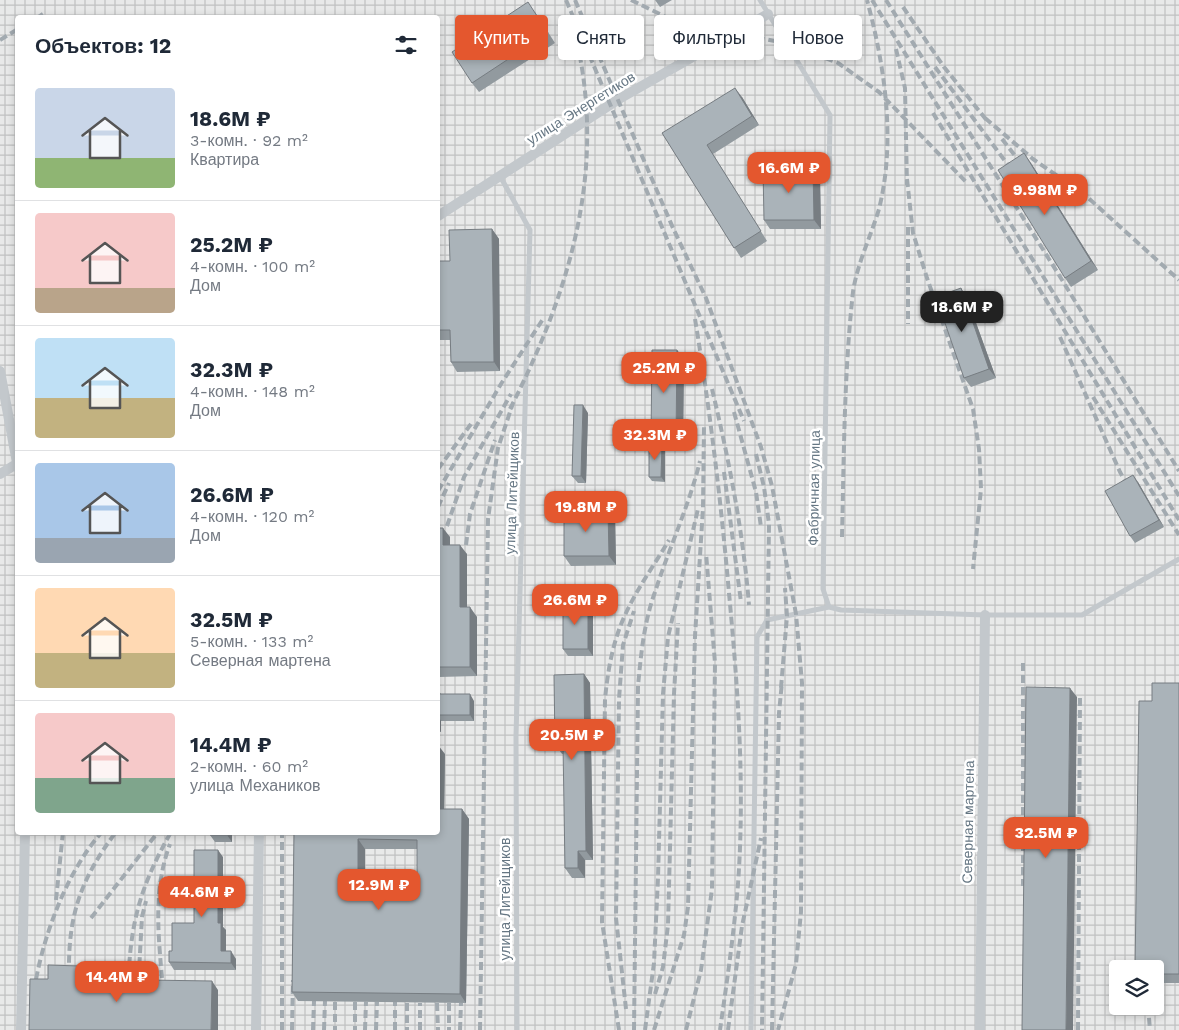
<!DOCTYPE html>
<html lang="ru">
<meta charset="utf-8">
<style>
body{margin:0;font-family:"Work Sans",sans-serif;background:#f2f2f3;color:#1f2937;height:100vh;display:flex;flex-direction:column;font-size:19px;white-space:nowrap}
*{box-sizing:border-box;margin:0}
p{font-size:16px;color:#747a83}
.icon{flex:none;width:28px;height:28px;fill:none;stroke:currentColor;stroke-width:2;stroke-linecap:round;stroke-linejoin:round}
.map{position:relative;flex:1;overflow:hidden}
.details{position:absolute;left:15px;top:15px;width:425px;height:820px;display:flex;flex-direction:column;background:#fff;border-radius:5px;box-shadow:0 2px 8px #0003}
.details>*{flex:none}
.top-card{position:absolute;left:455px;top:15px;width:475px;height:45px;display:flex;gap:10px}
.controls{position:absolute;left:1109px;top:960px;display:grid;gap:10px}
.controls a{display:grid;place-items:center;width:55px;height:55px;border-radius:5px;background:#fff;box-shadow:0 2px 8px #0003;font-size:25px}
.price{position:absolute;translate:-50% -42px;padding:0 11px;border-radius:10px;background:#e4572e;color:#fff;font-size:16px;line-height:32px;filter:drop-shadow(0 1px 2px #0008)}
.price::after{content:'';position:absolute;left:50%;top:30px;width:15px;height:11px;margin-left:-8px;background:inherit;clip-path:polygon(0 0,100% 0,50% 100%)}
.price.active{background:#222;color:#fff}
ul{padding:0;list-style:none}
li{display:flex;align-items:center;gap:15px;height:125px;padding:0 20px}
li+li{border-top:1px solid #e0e1e3}
li span{display:grid;place-items:center;flex:none;width:140px;height:100px;border-radius:5px;color:#555}
li>.icon{margin-inline-start:auto}
span .icon{width:60px;height:60px;fill:#fffc;stroke-width:1}
li b{font-size:21px}
h2{display:flex;justify-content:space-between;align-items:center;height:60px;padding:0 20px;font-size:21px}
.tag{padding:0 18px;border-radius:5px;background:#fff;box-shadow:0 2px 8px #0003;font-size:18px;line-height:45px}
.tag.active{background:#e4572e;color:#fff}
.map>svg:first-child{display:block}
.industrial{fill:url(#industrial-grid);fill-rule:evenodd}
.lines{fill:none;stroke-linecap:round;stroke-linejoin:round}
.service{stroke:#c3c8cc;stroke-width:5}
.minor{stroke:#c3c8cc;stroke-width:10}
.rail{stroke:#a2aab0;stroke-width:4;stroke-dasharray:8 4;stroke-linecap:butt}
.wall{fill:#929a9f;fill-rule:evenodd}
.shaded-wall{fill:#777d82}
.building{fill:#aab3b9;stroke:#777d82;fill-rule:evenodd}
.labels{text-anchor:middle;dominant-baseline:central;stroke-width:5;stroke-linejoin:round;paint-order:stroke}
.street-label{font-size:14px;fill:#657683;stroke:#fff}
</style>
<div class="map">
<svg width="1179" height="1030" viewBox="0 0 1179 1030">
<defs>
<pattern id="industrial-grid" width="8" height="8" patternUnits="userSpaceOnUse" patternTransform="scale(1.25)"><rect width="8" height="8" fill="#e8e9e9"/><path d="M0 4h8M4 0v8" fill="none" stroke="#c0c1c2"/></pattern>
</defs>
<rect width="100%" height="100%" fill="#fafaf8"/>
<path class="industrial" d="M0,0h1179v1030h-1179zM18,18h420v814h-420zM1118,969h37v37h-37z"/>
<g class="lines">
<path class="service" d="M760,0l70,115 -7,474 6,18 12,3 144,5h97l97,-56
M500,176l30,54 -14,506 1,294
M751,1030l6,-393 10,-17 62,-13"/>
<path class="minor" d="M438,216l181,-117 149,-85
M0,371l18,97
M0,474l18,-11
M21,1030l4,-198
M256,1030l3,-198
M980,1030l5,-415"/>
<path class="rail" d="M566,0l178,421
M575,0l98,228 33,70 55,149 11,39 24,128 6,69 -1,229 -5,52 -18,66
M631,0l43,21 111,22 53,20 41,29 88,91
M872,0l307,496
M886,0l173,275 120,196
M903,7l41,60 44,55
M37,18l6,-4
M0,40l18,-11
M896,49l9,39 2,97
M935,67l79,106
M933,113l246,407
M985,118l48,41 52,36 94,85
M1002,139l22,28
M907,179l6,54 14,45 46,131 6,40 2,40 -8,80
M908,227v97
M695,319c15,91 26,183 34,274 9,96 16,194 9,291 -4,49 -11,97 -18,146
M1060,337l60,135 9,16
M712,389c17,71 31,142 37,216
M1093,397l86,138
M510,409c60,-118 97,-239 66,-371
M734,412l22,80 5,35
M756,454l8,33 5,37 -7,506
M438,469l33,-45
M724,472l17,130
M438,491l63,-107 42,-65
M438,507l11,-24
M447,526l17,-49 47,-83
M842,537c2,-82 2,-164 11,-245 4,-28 18,-56 26,-83 17,-68 6,-142 -12,-209
M466,545l4,-31 25,-74
M1023,663v223
M781,688l6,-72 -2,-28
M56,900l7,-68
M91,918l67,-86
M69,975c-1,-59 11,-95 47,-143
M128,989c2,-65 11,-100 43,-157
M138,989l4,-72 4,-16
M163,990c-4,-50 -11,-98 7,-146
M34,991c8,-52 32,-119 68,-159
M655,994l8,-27 5,-42 6,-231 4,-71
M335,1002v28
M355,1002v28
M407,1003v27
M437,1003l1,27
M449,1003v27
M1148,1006l2,24
M626,1009l-10,-91 3,-219 4,-54 11,-34
M282,1030v-198
M292,1030l1,-50
M313,1030l1,-29
M324,1030l1,-29
M365,1030l1,-28
M376,1030l1,-28
M395,1030v-28
M420,1030v-27
M460,1030l1,-27
M480,1030l8,-511 10,-71 15,-45
M619,1030l-17,-108 3,-223c3,-30 8,-59 21,-86 12,-26 29,-49 43,-73
M634,1030l4,-344c3,-32 6,-64 17,-94 14,-44 34,-86 45,-131
M645,1030l9,-67 4,-85 5,-184 5,-57 30,-128
M654,1030l30,-95 4,-28 7,-271 8,-128 1,-83
M686,1030l15,-60 11,-81 3,-226 -9,-110
M728,1030l14,-104 19,-88
M772,1030l7,-317 3,-31
M1078,1030l2,-336"/>
</g>
<path class="wall" d="M655,0h17l-12,7z
M535,12l20,31 -76,49 -7,-9z
M742,97l17,28 -46,29 54,87 -26,17 -79,-125z
M1031,163l67,107 -27,17 -6,-9z
M813,167l7,10 1,52h-51l-6,-9z
M492,229l7,10 1,132 -43,1 -6,-10 -1,-22h-12v-79h12z
M967,298l29,80 -25,9 -7,-9z
M677,350l7,9 -1,89h-20l2,2v32l-13,-1 -3,-4 7,-32 -5,-6z
M588,413l-2,70h-8l-6,-7z
M1138,482l26,45 -29,16 -5,-7z
M615,519l1,46 -45,1 -7,-10z
M438,528l12,9v8l17,9v53l10,10v59l-38,1 -1,-3z
M593,609v47h-25l-5,-7z
M584,674l6,9 3,177h-8v18h-13l-7,-10 -1,-114h-2l-7,-10z
M1179,683v300h-24l-3,-282z
M438,690l3,4 33,7v20h-33v11h-3z
M445,754l-1,55h18l7,10 -3,184 -168,-2 -6,-9 2,-160zM365,849h52v36h-18v-5l-34,-10z
M210,832h22v10h-17l-5,-7z
M223,857v70l3,3v21l10,8v11h-62l-5,-8 3,-11 22,-28z"/>
<path class="shaded-wall" d="M735,88l7,9 17,28 -7,-9z
M1024,153l7,10 67,107 -7,-9z
M813,167l7,10 1,52 -7,-9z
M492,229l7,10 1,132 -6,-9z
M961,288l6,10 29,80 -7,-9z
M677,350l7,9 -1,89 -7,-9z
M438,363l1,2 1,39 -2,-3z
M583,405l5,8 -2,70 -5,-7z
M662,446l3,4v32l-4,-5z
M1133,475l5,7 26,45 -5,-7z
M608,510l7,9 1,46 -7,-9z
M443,528l7,9v18l-7,-10z
M460,545l7,9v63l-7,-10z
M588,602l5,7v47l-5,-7z
M470,607l7,10v59l-7,-9z
M584,674l6,9 3,177 -7,-9z
M1070,688l7,9 -4,333h-7z
M470,694l4,7v20l-4,-6z
M438,716l3,5v11l-3,-5z
M438,745l7,9 -1,64 -6,-8z
M462,809l7,10 -3,184 -6,-9z
M227,832h5v10l-5,-7z
M358,839l7,10v30l-7,-9z
M218,850l5,7v70l3,3v29l-5,-8 -3,-28z
M578,851l7,9v18l-7,-10z
M393,870l6,10v14l-7,-9z
M231,951l5,8v11l-5,-7z
M80,966l7,9v14l-7,-10z
M212,981l6,9v40h-7z"/>
<path class="building" d="M528,2l20,31 -76,50 -20,-31z
M735,88l17,28 -45,29 54,86 -27,17 -72,-115z
M1024,153l67,108 -26,17 -67,-108z
M813,167l1,53h-50l-1,-51z
M492,229l2,133h-43l-1,-32h-12v-69h12l-1,-31z
M961,288l28,81 -25,9 -28,-81z
M652,350h25l-1,89h-25z
M574,405h9l-2,71h-9z
M649,445l13,1 -1,31h-12z
M1133,475l26,45 -29,16 -25,-45z
M564,510h44l1,46h-45z
M438,528h5v17h17v62h10v60h-32z
M563,602h25v47h-25z
M584,674l2,177h-8v17h-13l-2,-124h-8l-1,-69z
M1152,683h27v291h-24v-5h-20l4,-268h13z
M1026,687l44,1 -4,342h-44z
M438,694h32v21h-32z
M438,809h24l-2,185 -168,-2 2,-160h144zM358,839l59,1v45h-25l1,-15h-35z
M210,832h17v3h-17z
M194,850h24v73h3v28h10v12l-62,-1v-11h3v-28h22z
M48,965l32,1v13l132,2 -1,49h-182l1,-51h18z"/>
<g class="labels">
<g class="street-label">
<text transform="translate(581 108) rotate(-32)">улица Энергетиков</text>
<text transform="translate(814 488) rotate(-89)">Фабричная улица</text>
<text transform="translate(512 493) rotate(-88)">улица Литейщиков</text>
<text transform="translate(968 822) rotate(-89)">Северная мартена</text>
<text transform="translate(505 899) rotate(-90)">улица Литейщиков</text>
</g>
</g>
</svg>
<div class="controls">
<a><svg class="icon" aria-label="layers" viewBox="0 0 24 24"><path d="M12 4l9 5-9 5-9-5zM3 14l9 5 9-5"/></svg></a>
</div>
<b class="price" style="left:789px;top:194px">16.6M ₽</b>
<b class="price" style="left:1045px;top:216px">9.98M ₽</b>
<b class="price active" style="left:962px;top:333px">18.6M ₽</b>
<b class="price" style="left:664px;top:394px">25.2M ₽</b>
<b class="price" style="left:655px;top:461px">32.3M ₽</b>
<b class="price" style="left:586px;top:533px">19.8M ₽</b>
<b class="price" style="left:575px;top:626px">26.6M ₽</b>
<b class="price" style="left:572px;top:761px">20.5M ₽</b>
<b class="price" style="left:1046px;top:859px">32.5M ₽</b>
<b class="price" style="left:379px;top:911px">12.9M ₽</b>
<b class="price" style="left:202px;top:918px">44.6M ₽</b>
<b class="price" style="left:117px;top:1003px">14.4M ₽</b>
<div class="top-card">
<a class="tag active">Купить</a>
<a class="tag">Снять</a>
<a class="tag">Фильтры</a>
<a class="tag">Новое</a>
</div>
<section class="details">
<h2>Объектов: 12<svg class="icon" aria-label="filters" viewBox="0 0 24 24"><path d="M4 7h16M4 17h16"/><circle cx="9" cy="7" r="2"/><circle cx="15" cy="17" r="2"/></svg></h2>
<ul>
<li><span style="background:linear-gradient(#c9d6e8 70%,#8fb573 0)"><svg class="icon" aria-label="home" viewBox="0 0 24 24"><path d="M3 11l9-7 9 7M6 9v11h12V9"/></svg></span><div><b>18.6M ₽</b><p>3-комн. · 92 m²</p><p>Квартира</p></div></li>
<li><span style="background:linear-gradient(#f6c9c9 75%,#b9a48a 0)"><svg class="icon" aria-label="home" viewBox="0 0 24 24"><path d="M3 11l9-7 9 7M6 9v11h12V9"/></svg></span><div><b>25.2M ₽</b><p>4-комн. · 100 m²</p><p>Дом</p></div></li>
<li><span style="background:linear-gradient(#bfe0f5 60%,#c2b280 0)"><svg class="icon" aria-label="home" viewBox="0 0 24 24"><path d="M3 11l9-7 9 7M6 9v11h12V9"/></svg></span><div><b>32.3M ₽</b><p>4-комн. · 148 m²</p><p>Дом</p></div></li>
<li><span style="background:linear-gradient(#a9c7e8 75%,#9aa5b1 0)"><svg class="icon" aria-label="home" viewBox="0 0 24 24"><path d="M3 11l9-7 9 7M6 9v11h12V9"/></svg></span><div><b>26.6M ₽</b><p>4-комн. · 120 m²</p><p>Дом</p></div></li>
<li><span style="background:linear-gradient(#ffd9b3 65%,#c2b280 0)"><svg class="icon" aria-label="home" viewBox="0 0 24 24"><path d="M3 11l9-7 9 7M6 9v11h12V9"/></svg></span><div><b>32.5M ₽</b><p>5-комн. · 133 m²</p><p>Северная мартена</p></div></li>
<li><span style="background:linear-gradient(#f6c9c9 65%,#7fa58c 0)"><svg class="icon" aria-label="home" viewBox="0 0 24 24"><path d="M3 11l9-7 9 7M6 9v11h12V9"/></svg></span><div><b>14.4M ₽</b><p>2-комн. · 60 m²</p><p>улица Механиков</p></div></li>
</ul>
</section>
</div>
